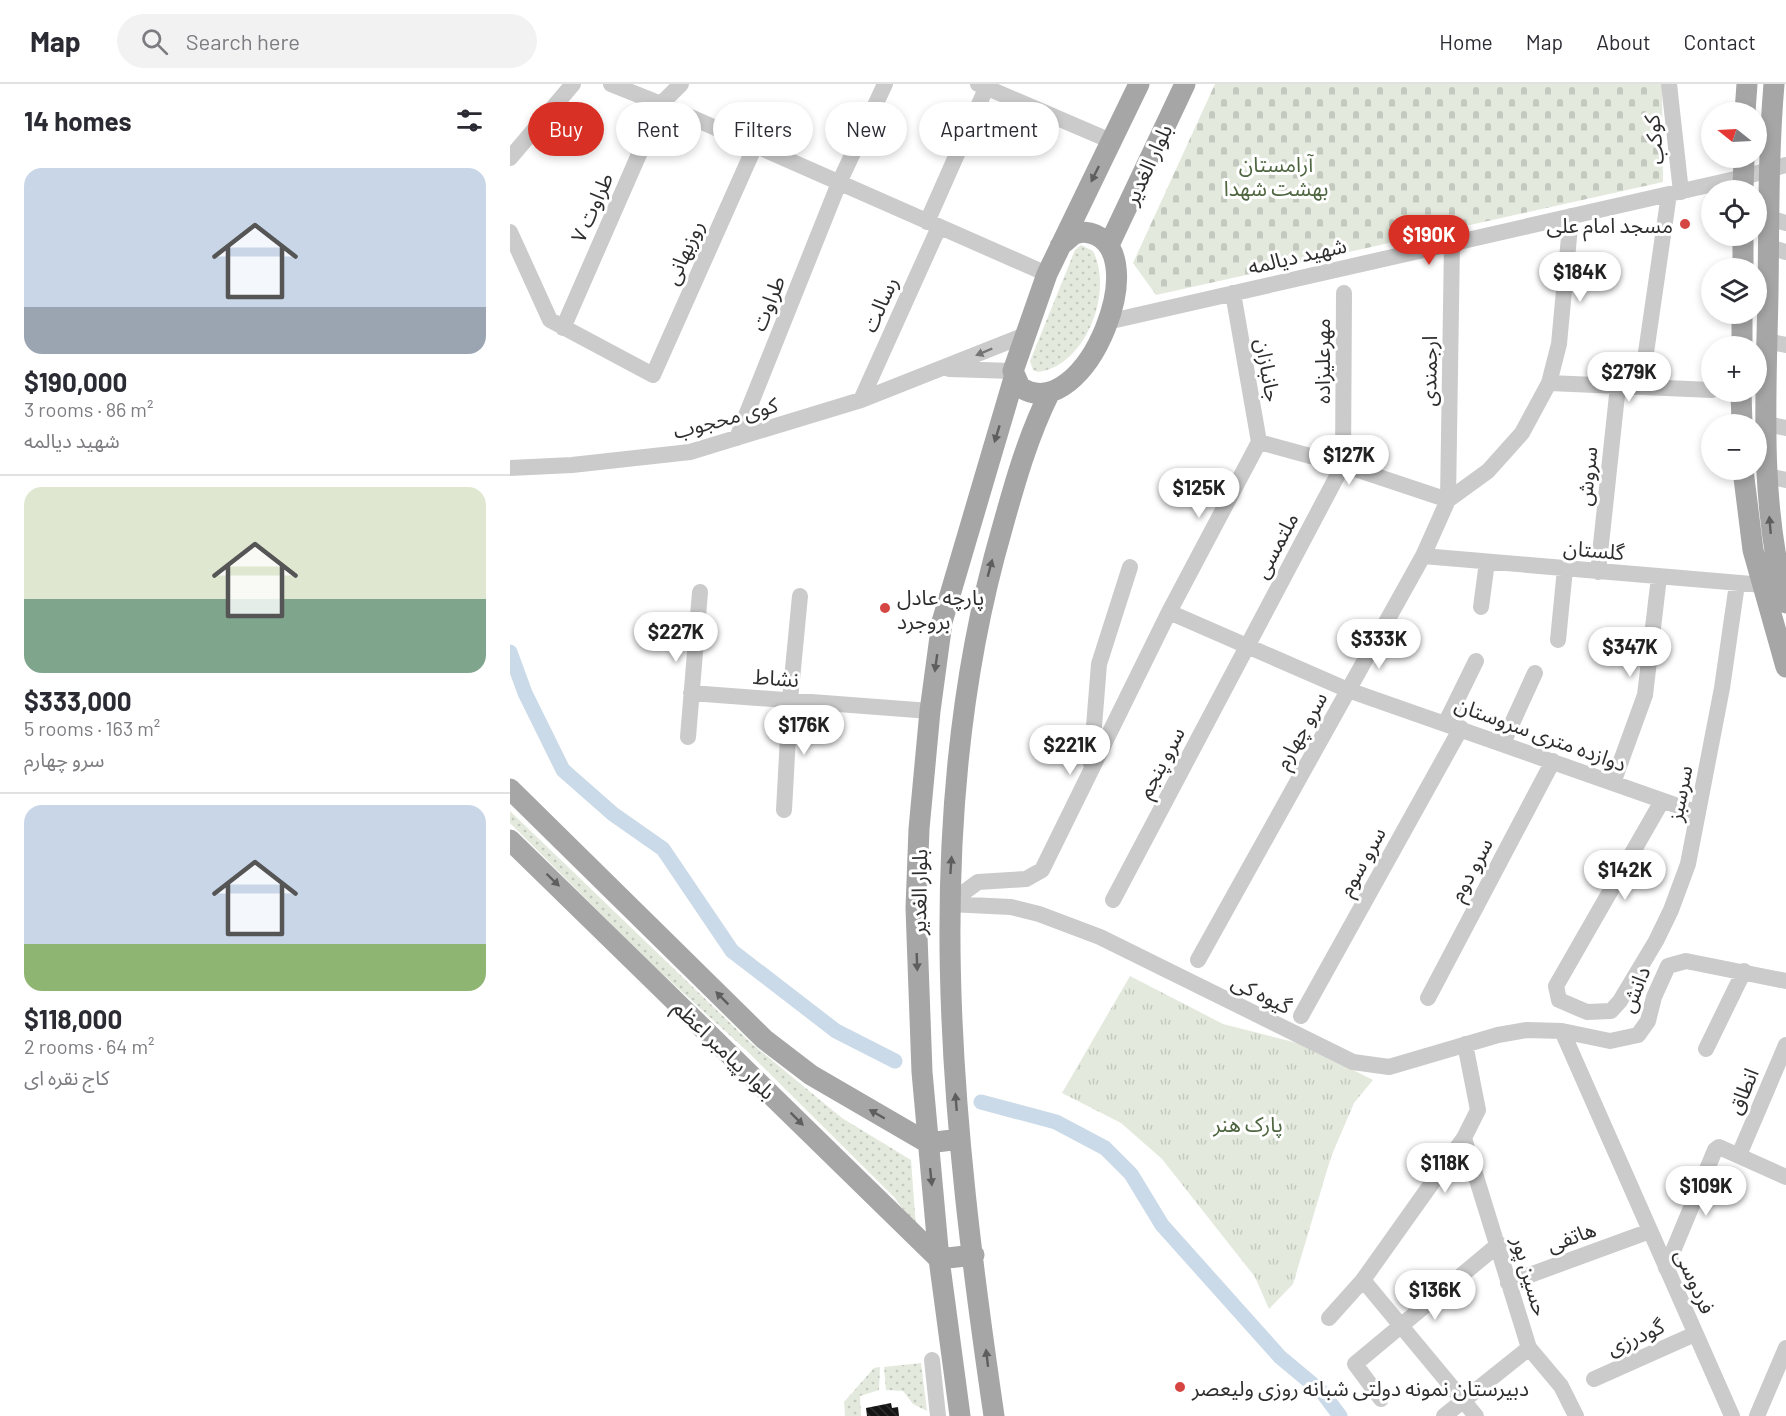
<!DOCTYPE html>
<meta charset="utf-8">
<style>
body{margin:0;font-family:Barlow,"Noto Sans Arabic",sans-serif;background:#f2f2f3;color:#2b2b33;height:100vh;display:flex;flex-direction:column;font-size:22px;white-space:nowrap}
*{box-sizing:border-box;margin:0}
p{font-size:20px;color:#7c7c81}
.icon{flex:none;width:33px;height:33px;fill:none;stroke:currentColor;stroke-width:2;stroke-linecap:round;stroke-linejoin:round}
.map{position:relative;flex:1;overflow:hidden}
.details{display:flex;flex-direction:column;background:#fff;width:510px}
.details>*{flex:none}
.banner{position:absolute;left:18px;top:18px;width:570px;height:54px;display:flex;gap:12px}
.needle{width:39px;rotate:288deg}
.tools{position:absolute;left:1191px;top:18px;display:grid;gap:12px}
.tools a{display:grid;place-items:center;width:66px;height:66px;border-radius:50%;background:#fff;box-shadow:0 3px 9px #0003;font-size:30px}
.price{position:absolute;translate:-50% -51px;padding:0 14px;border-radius:21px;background:#fff;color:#222;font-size:20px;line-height:39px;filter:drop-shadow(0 2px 3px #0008)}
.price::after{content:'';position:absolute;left:50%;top:36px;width:18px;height:14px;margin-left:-9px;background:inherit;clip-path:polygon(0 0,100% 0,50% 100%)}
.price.on{background:#d93025;color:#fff}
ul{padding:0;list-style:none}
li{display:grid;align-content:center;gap:12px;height:318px;padding:0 24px}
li+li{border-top:2px solid #e1e1e2}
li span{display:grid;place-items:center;height:186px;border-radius:18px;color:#555}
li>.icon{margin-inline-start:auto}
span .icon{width:108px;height:108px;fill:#fffc;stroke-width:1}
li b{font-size:26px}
h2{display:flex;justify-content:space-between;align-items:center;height:72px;padding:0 24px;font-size:26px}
.chip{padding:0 21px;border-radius:27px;background:#fff;box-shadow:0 3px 9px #0003;font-size:21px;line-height:54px}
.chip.on{background:#d93025;color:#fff}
header{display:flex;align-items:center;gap:36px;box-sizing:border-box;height:84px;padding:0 30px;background:#fff;border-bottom:2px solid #e1e1e2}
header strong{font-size:28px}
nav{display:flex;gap:33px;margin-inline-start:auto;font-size:21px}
.search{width:420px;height:54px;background:#f2f2f3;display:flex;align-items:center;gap:15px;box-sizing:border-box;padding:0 21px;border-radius:33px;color:#7c7c81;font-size:22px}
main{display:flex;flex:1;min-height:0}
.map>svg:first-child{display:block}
.grass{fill:url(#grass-dots)}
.cemetery{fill:url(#cemetery-stones)}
.park{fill:url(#park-tufts)}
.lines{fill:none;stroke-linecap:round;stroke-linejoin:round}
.canal{stroke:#cbdae8;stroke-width:15}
.building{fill:url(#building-back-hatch)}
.minor{stroke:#cbcbcb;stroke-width:16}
.major{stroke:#a6a6a6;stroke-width:21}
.oneway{fill:#5e5e5e}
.oneway2{fill:#757575}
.poi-dot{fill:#d54541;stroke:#fff;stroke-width:2}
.labels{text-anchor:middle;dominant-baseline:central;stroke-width:6;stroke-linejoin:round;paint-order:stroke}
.street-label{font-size:21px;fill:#2e2e2e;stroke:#fff}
.park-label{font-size:21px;fill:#4e6640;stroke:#fff}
.poi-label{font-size:21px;fill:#2e2e2e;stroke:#fff;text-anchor:start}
</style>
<header>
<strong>Map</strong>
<div class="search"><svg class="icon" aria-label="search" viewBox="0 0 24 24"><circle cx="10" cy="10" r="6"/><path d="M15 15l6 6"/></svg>Search here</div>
<nav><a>Home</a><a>Map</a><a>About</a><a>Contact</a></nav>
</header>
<main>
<section class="details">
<h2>14 homes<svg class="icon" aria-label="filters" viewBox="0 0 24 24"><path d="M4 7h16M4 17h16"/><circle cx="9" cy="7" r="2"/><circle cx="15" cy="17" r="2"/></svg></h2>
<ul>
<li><span style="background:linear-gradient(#c9d6e8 75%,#9aa5b1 0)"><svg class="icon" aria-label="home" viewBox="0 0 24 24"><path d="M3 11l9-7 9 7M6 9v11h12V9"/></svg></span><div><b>$190,000</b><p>3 rooms · 86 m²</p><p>شهید دیالمه</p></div></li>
<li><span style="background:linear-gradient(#dfe7d0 60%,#7fa58c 0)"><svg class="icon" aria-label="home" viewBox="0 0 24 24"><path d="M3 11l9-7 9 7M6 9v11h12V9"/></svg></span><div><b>$333,000</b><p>5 rooms · 163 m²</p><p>سرو چهارم</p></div></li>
<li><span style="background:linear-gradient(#c9d6e8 75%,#8fb573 0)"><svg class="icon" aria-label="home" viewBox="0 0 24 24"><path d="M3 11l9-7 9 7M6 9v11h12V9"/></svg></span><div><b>$118,000</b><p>2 rooms · 64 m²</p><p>کاج نقره ای</p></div></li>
</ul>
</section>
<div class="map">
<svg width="1276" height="1332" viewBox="0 0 1276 1332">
<defs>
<pattern id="grass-dots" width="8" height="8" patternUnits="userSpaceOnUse" patternTransform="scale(1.5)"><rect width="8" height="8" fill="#e3eadd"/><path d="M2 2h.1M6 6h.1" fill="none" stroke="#c3c9be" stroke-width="1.8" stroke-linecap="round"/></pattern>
<pattern id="cemetery-stones" width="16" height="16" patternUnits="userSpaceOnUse" patternTransform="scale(1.5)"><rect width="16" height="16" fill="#e3eadd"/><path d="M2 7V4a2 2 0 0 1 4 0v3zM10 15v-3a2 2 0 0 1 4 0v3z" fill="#c3c9be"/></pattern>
<pattern id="park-tufts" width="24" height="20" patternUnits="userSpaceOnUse" patternTransform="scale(1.5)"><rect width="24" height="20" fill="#e3eadd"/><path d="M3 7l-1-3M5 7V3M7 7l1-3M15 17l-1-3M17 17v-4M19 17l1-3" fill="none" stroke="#c3c9be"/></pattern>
<pattern id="building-back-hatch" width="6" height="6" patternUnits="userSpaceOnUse" patternTransform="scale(1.5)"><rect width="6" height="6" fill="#151515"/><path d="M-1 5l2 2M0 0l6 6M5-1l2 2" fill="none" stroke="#2f2f2f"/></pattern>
</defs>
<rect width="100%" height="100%" fill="#fff"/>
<path class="grass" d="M571,161l12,6c21,40 -7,115 -55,121l-5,-2 -3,-9 45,-111z
M0,727l241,232 91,75 69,42 5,67 -21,-29 -148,-147 -100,-91 -137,-137z
M411,1279l6,48 -14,-7 -10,-13 -17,-1 -2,-23z
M370,1283l-1,23 -19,6 1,20h-16l-1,-14 30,-34z"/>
<path class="cemetery" d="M705,0h447l1,98 -507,113 -23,-32z"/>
<path class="park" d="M620,892l93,48 78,20 72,36 -19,23 -23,54 -38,127 -24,25 -14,-32 -93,-118 -41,-36 -59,-30z"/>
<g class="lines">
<path class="canal" d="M0,568l15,41 38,77 50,44 50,35 69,102 104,80 59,30
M471,1018l75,20 49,26 26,26 31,51 118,132 42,35 18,24"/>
</g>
<path class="building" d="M381,1319l1,5 6,-1 1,9h-32l-1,-8z"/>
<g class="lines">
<path class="minor" d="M101,0l50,20 386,170
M468,0l133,57
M1159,0l12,108
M0,74l63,-74
M1259,134l17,5
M417,138l61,-138
M0,148l40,88 103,55 102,-229
M1259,163l17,5
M597,238l637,-145 42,-12
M53,244l98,-224 20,-20
M1257,257l19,4
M439,285l64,2
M1039,299l163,7
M1131,303l28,-193
M351,316l78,-173
M1257,340l19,4
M227,354l102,-255 46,-99
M749,358l84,23 105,35 4,-257
M0,384l62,-3 118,-13 171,-52 164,-65
M1258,392l18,4
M913,472l352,30
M1088,488l20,-186
M971,523l6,-45
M659,528l179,78 350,123
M1048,556l7,-71
M181,609l239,18
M936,638l30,-61
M178,653l12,-145
M993,659l32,-70
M581,680l8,-100 31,-97
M1103,699l32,-88 14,-118
M1152,717l-106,185 3,14 28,12 24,-1 9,-10 36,-60 15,-31 17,-46 34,-176 15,-104
M274,726l6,-110 10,-104
M603,816l230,-435 1,-172
M438,820l63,3 28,7 61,23 253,125 36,5 109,-32 29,-5 35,1 48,10 28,-6 10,-14 6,-24 14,-31 18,-5 100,20
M438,820l30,-22 48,-3 16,-9 127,-258 90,-170 -26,-149
M688,876l225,-404 25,-56 40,-29 34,-38 27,-50 10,-39 12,-128
M918,914l125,-237
M791,932l160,-288
M1052,947l170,385
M1196,965l38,-78
M954,1054l65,210 32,38 15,30
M1229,1071l47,-110
M1156,1184l49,-118 4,-3 67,30
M853,1196l113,136
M998,1199l142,-52
M819,1234l34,-38 101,-142 14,-28 -13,-66
M422,1276l6,56
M1084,1295l101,-45
M871,1315l-26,-35 144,-120
M934,1332l85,-68
M1247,1332l29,-68"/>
<path class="major" d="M1264,0c-6,70 -5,140 -6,210 -2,103 -9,209 18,309
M1235,28l2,-28
M1233,106l1,-32
M599,161l76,-161
M550,162l14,-12 9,-2c79,5 2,199 -63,155l-7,-16 34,-97 92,-190
M1233,184v-32
M1232,262v-32
M1231,308l1,32
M1233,386l10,80 33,117
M0,705l254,250 47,36 117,68 32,-4
M0,756l429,419 35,-4
M450,1332l-21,-157 -17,-187 -6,-164 3,-79 11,-118 12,-89 72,-244
M484,1332c-43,-293 -76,-597 8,-887 13,-47 26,-93 48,-137"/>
</g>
<defs><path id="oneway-solid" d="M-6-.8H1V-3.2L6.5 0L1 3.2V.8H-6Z" transform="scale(1.5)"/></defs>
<g class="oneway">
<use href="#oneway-solid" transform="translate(585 90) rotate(116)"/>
<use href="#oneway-solid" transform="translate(487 350) rotate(107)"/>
<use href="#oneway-solid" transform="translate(1260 441) rotate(-95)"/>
<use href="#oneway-solid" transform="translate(480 484) rotate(-75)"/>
<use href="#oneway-solid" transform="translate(426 579) rotate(98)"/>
<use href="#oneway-solid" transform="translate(441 781) rotate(-86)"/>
<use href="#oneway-solid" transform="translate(43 796) rotate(44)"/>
<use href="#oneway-solid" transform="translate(407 878) rotate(88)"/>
<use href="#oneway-solid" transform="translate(212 914) rotate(-135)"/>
<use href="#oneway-solid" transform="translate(446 1018) rotate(-95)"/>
<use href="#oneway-solid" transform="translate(367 1030) rotate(-150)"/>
<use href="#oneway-solid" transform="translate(287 1035) rotate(45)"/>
<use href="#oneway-solid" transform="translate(421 1093) rotate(84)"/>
<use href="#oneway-solid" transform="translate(477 1274) rotate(-97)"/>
</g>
<use class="oneway2" href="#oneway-solid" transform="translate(474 268) rotate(157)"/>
<g class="poi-dot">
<circle cx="1175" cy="140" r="6"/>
<circle cx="375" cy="524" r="6"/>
<circle cx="670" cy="1303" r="6"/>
</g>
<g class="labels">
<g class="street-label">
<text transform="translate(1143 56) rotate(-96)">کوکب</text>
<text transform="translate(637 80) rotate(-65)">بلوار الغدیر</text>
<text transform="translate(81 123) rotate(-66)">طراوت ۷</text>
<text transform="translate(173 168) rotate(-66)">روزبهانی</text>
<text transform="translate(787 171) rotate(-13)">شهید دیالمه</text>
<text transform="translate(257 219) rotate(-68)">طراوت</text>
<text transform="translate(369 220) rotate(-66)">رسالت</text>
<text transform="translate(811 277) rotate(-90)">مهرعلیزاده</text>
<text transform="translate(759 286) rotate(80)">جانبازان</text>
<text transform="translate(918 287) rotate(-89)">ارجمندی</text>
<text transform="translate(215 333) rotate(-15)">کوی محجوب</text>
<text transform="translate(1076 392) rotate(-84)">سروش</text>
<text transform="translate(765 461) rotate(-62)">ملتمسی</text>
<text transform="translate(1084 465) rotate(5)">گلستان</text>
<text transform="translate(266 593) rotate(4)">نشاط</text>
<text transform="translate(790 646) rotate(-61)">سرو چهارم</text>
<text transform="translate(1031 649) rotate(20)">دوازده متری سروستان</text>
<text transform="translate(650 678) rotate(-62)">سرو پنجم</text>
<text transform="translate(1169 709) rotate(-79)">سرسبز</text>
<text transform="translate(851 777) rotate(-61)">سرو سوم</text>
<text transform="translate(960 785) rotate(-62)">سرو دوم</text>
<text transform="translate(408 808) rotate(-89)">بلوار الغدیر</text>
<text transform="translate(1124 905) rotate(-68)">دانش</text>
<text transform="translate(752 909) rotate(26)">گیوه کی</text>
<text transform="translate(215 965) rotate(44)">بلوار پیامبر اعظم</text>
<text transform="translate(1232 1007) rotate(-67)">انطاق</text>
<text transform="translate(1061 1152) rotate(-20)">هاتفی</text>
<text transform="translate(1021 1192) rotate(74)">حسین پور</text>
<text transform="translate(1186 1197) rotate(66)">فردوسی</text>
<text transform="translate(1125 1252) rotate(-24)">گودرزی</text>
</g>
<g class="park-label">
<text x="766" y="79">آرامستان<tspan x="766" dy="24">بهشت شهدا</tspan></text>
<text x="738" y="1039">پارک هنر</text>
</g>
<g class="poi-label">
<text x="1163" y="140" text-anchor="end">مسجد امام علی</text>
<text x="387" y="512">پارچه عادل<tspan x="387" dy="24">بروجرد</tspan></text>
<text x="682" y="1303">دبیرستان نمونه دولتی شبانه روزی ولیعصر</text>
</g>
</g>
</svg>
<div class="tools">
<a><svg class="needle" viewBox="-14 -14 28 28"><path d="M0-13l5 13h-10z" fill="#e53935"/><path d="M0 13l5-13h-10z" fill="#7c7c81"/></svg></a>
<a><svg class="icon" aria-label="locate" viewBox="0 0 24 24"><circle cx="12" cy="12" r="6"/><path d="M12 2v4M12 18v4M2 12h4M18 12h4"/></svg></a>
<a><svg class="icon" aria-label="layers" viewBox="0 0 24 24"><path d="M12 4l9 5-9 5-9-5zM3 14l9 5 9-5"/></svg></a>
<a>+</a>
<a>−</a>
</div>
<b class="price on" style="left:919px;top:182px">$190K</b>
<b class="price" style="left:1070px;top:219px">$184K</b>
<b class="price" style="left:1119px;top:319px">$279K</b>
<b class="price" style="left:839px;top:402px">$127K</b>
<b class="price" style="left:689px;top:435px">$125K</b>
<b class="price" style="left:166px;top:579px">$227K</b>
<b class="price" style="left:869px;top:586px">$333K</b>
<b class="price" style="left:1120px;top:594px">$347K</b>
<b class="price" style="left:294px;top:672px">$176K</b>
<b class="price" style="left:560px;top:692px">$221K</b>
<b class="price" style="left:1115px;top:817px">$142K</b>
<b class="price" style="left:935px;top:1110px">$118K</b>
<b class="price" style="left:1196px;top:1133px">$109K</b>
<b class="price" style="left:925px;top:1237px">$136K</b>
<div class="banner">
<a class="chip on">Buy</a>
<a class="chip">Rent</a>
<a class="chip">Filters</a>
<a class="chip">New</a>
<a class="chip">Apartment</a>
</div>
</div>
</main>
